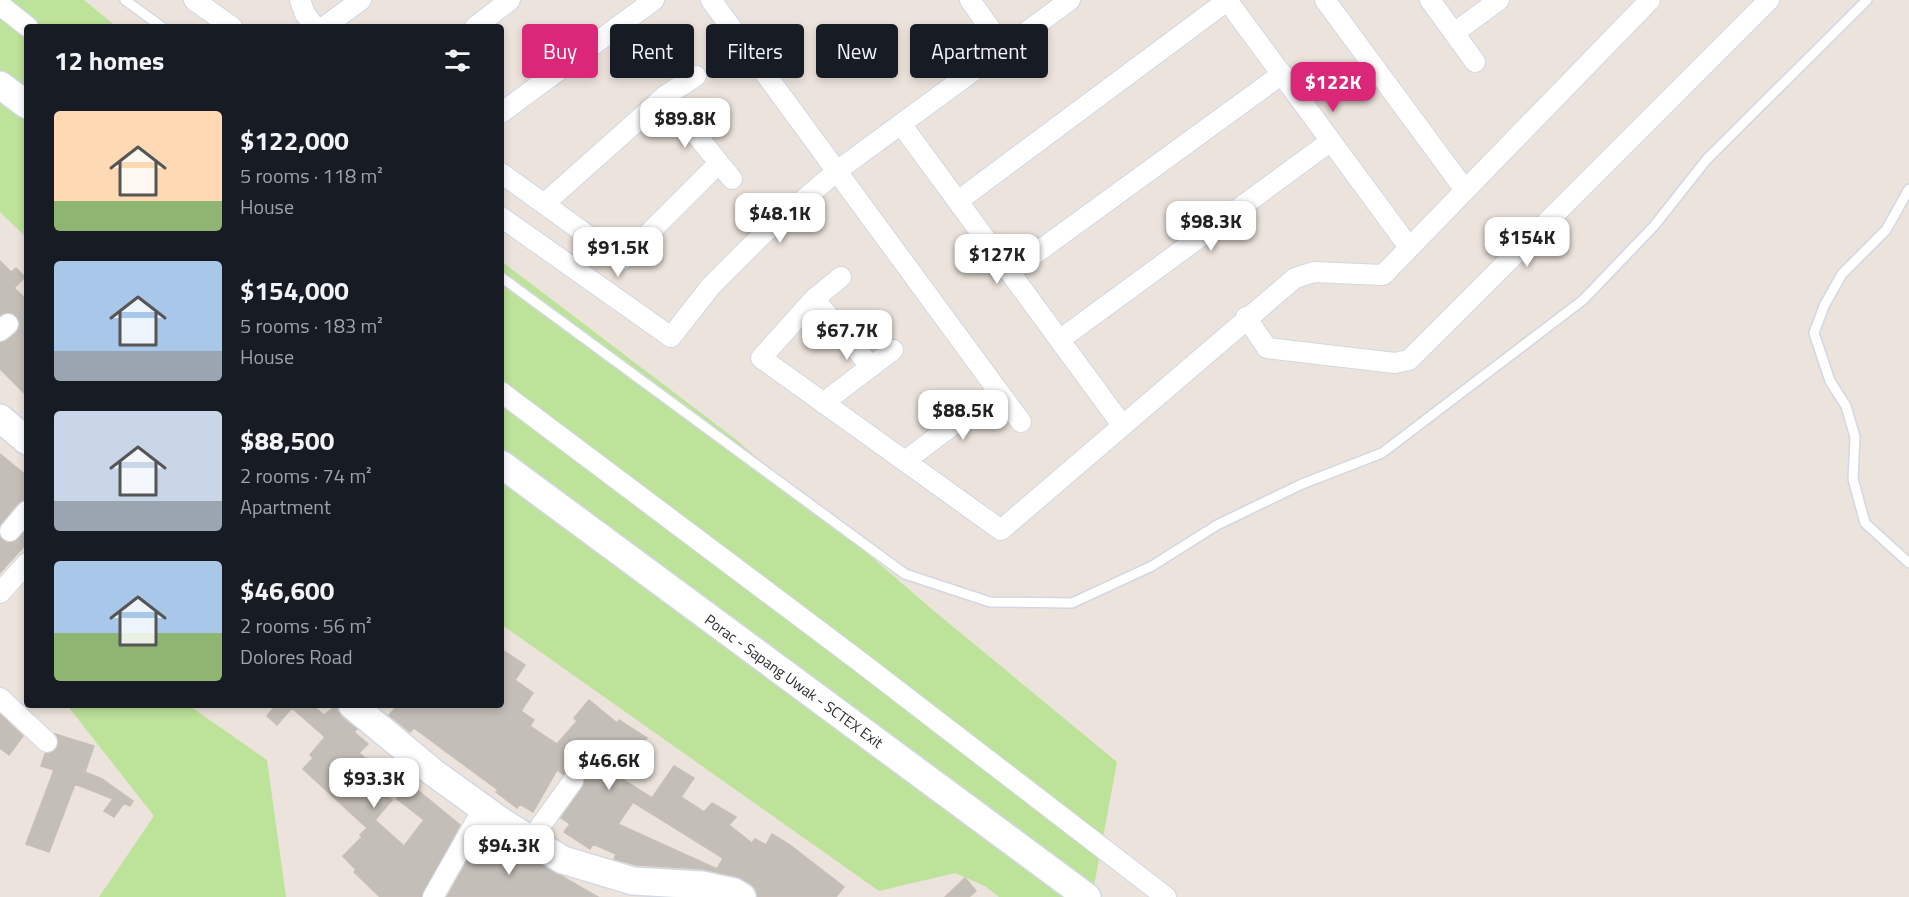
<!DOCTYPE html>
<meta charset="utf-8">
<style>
body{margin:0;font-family:"Titillium Web",sans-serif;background:#242831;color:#f1f3f6;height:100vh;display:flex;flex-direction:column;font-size:22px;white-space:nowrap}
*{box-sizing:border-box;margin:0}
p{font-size:20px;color:#9ea1a6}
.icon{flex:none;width:33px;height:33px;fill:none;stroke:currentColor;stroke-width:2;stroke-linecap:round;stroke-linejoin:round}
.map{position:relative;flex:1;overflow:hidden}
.side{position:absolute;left:24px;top:24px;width:480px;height:684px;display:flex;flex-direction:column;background:#171b24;border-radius:6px;box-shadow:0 3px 9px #0003}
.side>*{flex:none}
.top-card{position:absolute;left:522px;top:24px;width:570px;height:54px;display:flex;gap:12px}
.price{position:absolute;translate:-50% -51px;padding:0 14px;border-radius:12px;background:#fff;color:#222;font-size:20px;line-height:39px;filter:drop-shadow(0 2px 3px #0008)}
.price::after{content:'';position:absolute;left:50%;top:36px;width:18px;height:14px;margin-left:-9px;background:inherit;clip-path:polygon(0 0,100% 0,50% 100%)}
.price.active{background:#db2777;color:#fff}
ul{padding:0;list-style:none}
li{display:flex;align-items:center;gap:18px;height:150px;padding:0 30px}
li span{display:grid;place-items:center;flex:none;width:168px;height:120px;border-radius:6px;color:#555}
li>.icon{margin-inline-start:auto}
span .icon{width:72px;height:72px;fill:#fffc;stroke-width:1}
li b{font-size:26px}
h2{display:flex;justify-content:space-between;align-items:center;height:72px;padding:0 30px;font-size:26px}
.tag{padding:0 21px;border-radius:6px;background:#171b24;box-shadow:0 3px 9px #0003;font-size:21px;line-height:54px}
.tag.active{background:#db2777;color:#fff}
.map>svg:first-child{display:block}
.green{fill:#bde299}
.building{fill:#c4beb8;stroke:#c7bfb6;stroke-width:1.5;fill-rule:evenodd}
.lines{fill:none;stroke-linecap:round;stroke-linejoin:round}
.lane-casing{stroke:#d2d7e3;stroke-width:12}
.street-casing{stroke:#d2d7e3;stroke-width:22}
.secondary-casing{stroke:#d2d7e3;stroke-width:30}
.lane{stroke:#fff;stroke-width:9}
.street{stroke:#fff;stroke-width:20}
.secondary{stroke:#fff;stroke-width:27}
.labels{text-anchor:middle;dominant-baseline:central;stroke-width:5;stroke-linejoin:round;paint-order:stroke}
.street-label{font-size:15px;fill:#2a2a2a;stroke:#fff}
</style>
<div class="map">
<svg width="1909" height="897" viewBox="0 0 1909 897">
<rect width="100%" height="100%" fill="#ece3dc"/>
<path class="green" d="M0,0h84l33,27h-90v211l-27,-26z
M501,261l233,177 200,173 183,151 -23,124 -19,11h-76l-14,-11 -30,-13 -76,18 -378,-267z
M67,705h121l79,55 19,137h-187l55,-81z"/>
<path class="building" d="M0,261l11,11 5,-4 9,9 -11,11 13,12v96l-27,-27v-26l7,-3 9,-7 4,-11 -8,-9 -12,2z
M0,454l27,22v23l-9,4 -18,22z
M27,530v13l-27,30v-36l7,6 6,-1z
M501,649l24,16 -10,15 18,13 -12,18 13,9 -4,6 27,18 20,-23 -3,-3 15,-18 28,23 2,-3 28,18 -28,39 33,21 22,-32 20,12 -13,19 23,15 8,-9 24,14 -7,8 23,18 3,-4 11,6 6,-11 18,11 54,42 -8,10h-78l-2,-7 -5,-6 -14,-7 -34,-8 -67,-4 -22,-6 2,-5 -23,-10 -3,5 -26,-17 6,-8 -9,-6 24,-35 -1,-6 -4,-6 -11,-1 -6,4 -6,-4 -24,42 -13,-8 -3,4 -21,-16 2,-2 -84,-62 -4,4 -21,-17 9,-10h103zM633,802l90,56 -6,11 -99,-45z
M276,705h36l12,10 13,-10 5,12 15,12 -3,3 14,12 -9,9 26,21 -10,12 17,14 -17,20 29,26 20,-26 -27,-21 13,-15 50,41 -39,72h-41l-26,-25 2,-2 -13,-14 19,-19 -2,-2 7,-7 -64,-59 10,-11 -3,-3 15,-18 -33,-29 -15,17 -10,-9z
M0,714l23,22 -14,19 -9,-7z
M55,734l39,12 -9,26 17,7 31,22 -3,5 -6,-3 -10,14 -10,-6 9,-12 -38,-15 -26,68 -23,-8 28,-74 -13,-4 4,-12 10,-3 3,-6z
M485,829l18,12 -3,4 9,7 21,12 2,-5 66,38h-151z
M965,878l11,13 -7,6h-24z"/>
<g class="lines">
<g class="lane-casing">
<path id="lane" d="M125,0l37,27
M1909,189l-23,41 -44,44 -18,32 -10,27 16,48 16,25 9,31 -2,42 12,44 44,40
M501,277l404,297 85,28 82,1 80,-37 65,-41 85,-41 80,-31 201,-153 71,-74 53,-67 160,-159"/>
</g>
<g class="street-casing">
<path id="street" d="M194,0l38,27
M300,0l5,14 10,13
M711,0l310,422
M970,0l34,48
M1227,0l182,247
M1325,0l140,190
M1430,0l45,62
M0,5l28,22
M324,27l37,-27
M475,27l35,-27
M1454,33l45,-33
M665,96l67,83
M501,113l153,-113
M901,124l221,301
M501,173l121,87 97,-97
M958,201l270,-201
M544,204l121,-108 31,-20
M501,217l170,120 40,-51 51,-51 75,-64 233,-171
M1010,272l272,-198
M841,277l-27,22 -53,59 240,172 294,-252 19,-6 69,3 267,-275
M814,299l57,68
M1246,317l21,31 128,15 14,-3 360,-360
M0,331l8,-7
M1069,333l262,-192
M501,392l358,269 307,236
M823,403l70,-53
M905,461l93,-70
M10,531l17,-20
M0,593l27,-30
M0,698l47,44
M531,839l42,-58
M433,897l50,-88"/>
</g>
<g class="secondary-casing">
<path id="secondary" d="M0,85l27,20
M0,418l27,23
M501,464l586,433
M352,705l82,68 68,49 61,38 70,21 69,4 32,7 8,5"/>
</g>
<use href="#lane" class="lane"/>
<use href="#street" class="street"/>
<use href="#secondary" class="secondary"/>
</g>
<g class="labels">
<g class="street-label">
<text transform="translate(794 681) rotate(36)">Porac - Sapang Uwak - SCTEX Exit</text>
</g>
</g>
</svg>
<b class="price active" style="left:1333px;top:113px">$122K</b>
<b class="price" style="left:685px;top:149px">$89.8K</b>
<b class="price" style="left:780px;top:244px">$48.1K</b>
<b class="price" style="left:1211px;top:252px">$98.3K</b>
<b class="price" style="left:1527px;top:268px">$154K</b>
<b class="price" style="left:618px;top:278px">$91.5K</b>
<b class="price" style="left:997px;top:285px">$127K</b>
<b class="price" style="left:847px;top:361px">$67.7K</b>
<b class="price" style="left:963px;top:441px">$88.5K</b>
<b class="price" style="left:609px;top:791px">$46.6K</b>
<b class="price" style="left:374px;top:809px">$93.3K</b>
<b class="price" style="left:509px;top:876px">$94.3K</b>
<div class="top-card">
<a class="tag active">Buy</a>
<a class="tag">Rent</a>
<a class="tag">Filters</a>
<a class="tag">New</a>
<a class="tag">Apartment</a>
</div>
<section class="side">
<h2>12 homes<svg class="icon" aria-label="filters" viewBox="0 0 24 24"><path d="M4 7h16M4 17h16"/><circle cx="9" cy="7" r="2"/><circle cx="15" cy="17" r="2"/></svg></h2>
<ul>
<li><span style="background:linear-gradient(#ffd9b3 75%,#8fb573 0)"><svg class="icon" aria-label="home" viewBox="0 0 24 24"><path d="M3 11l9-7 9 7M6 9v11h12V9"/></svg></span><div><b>$122,000</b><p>5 rooms · 118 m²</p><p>House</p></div></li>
<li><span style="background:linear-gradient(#a9c7e8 75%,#9aa5b1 0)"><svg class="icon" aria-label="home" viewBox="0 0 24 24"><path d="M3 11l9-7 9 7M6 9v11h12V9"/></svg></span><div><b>$154,000</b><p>5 rooms · 183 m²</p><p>House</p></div></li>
<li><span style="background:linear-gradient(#c9d6e8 75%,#9aa5b1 0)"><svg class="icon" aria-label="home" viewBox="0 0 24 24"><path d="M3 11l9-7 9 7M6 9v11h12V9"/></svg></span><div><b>$88,500</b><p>2 rooms · 74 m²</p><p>Apartment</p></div></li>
<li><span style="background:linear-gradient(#a9c7e8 60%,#8fb573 0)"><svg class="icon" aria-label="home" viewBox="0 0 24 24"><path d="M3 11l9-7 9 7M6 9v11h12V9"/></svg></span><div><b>$46,600</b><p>2 rooms · 56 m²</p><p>Dolores Road</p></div></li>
</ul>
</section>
</div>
